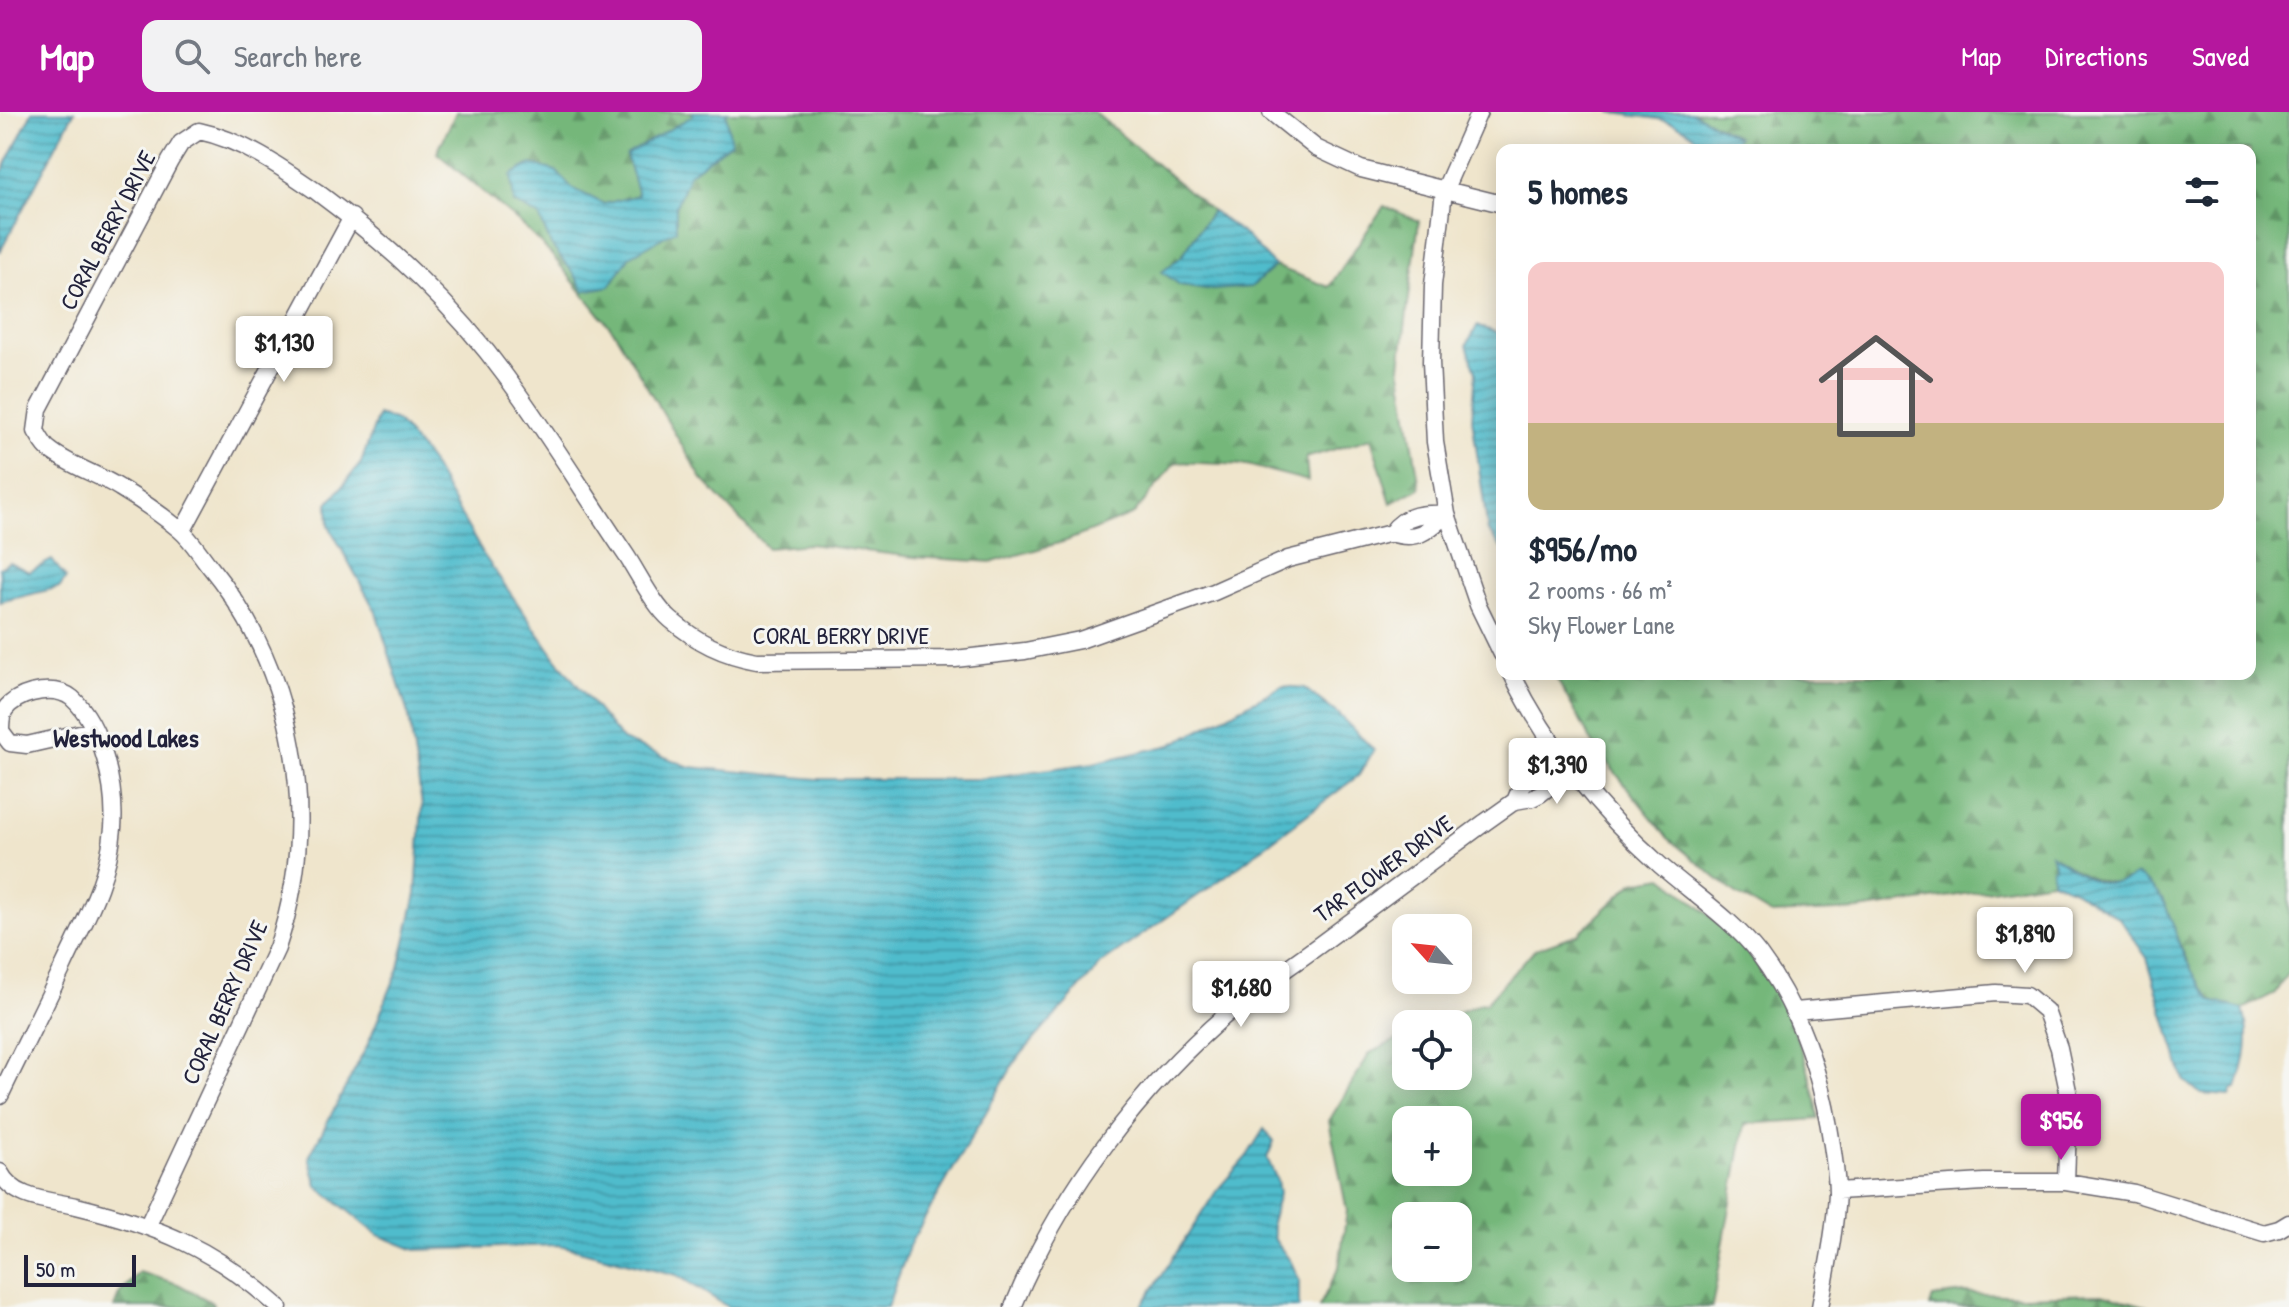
<!DOCTYPE html>
<meta charset="utf-8">
<style>
body{margin:0;font-family:"Patrick Hand",sans-serif;background:#f2f2f3;color:#1f2937;height:100vh;display:flex;flex-direction:column;font-size:30px;white-space:nowrap}
*{box-sizing:border-box;margin:0}
p{font-size:26px;color:#747a83}
.icon{flex:none;width:44px;height:44px;fill:none;stroke:currentColor;stroke-width:2;stroke-linecap:round;stroke-linejoin:round}
.map{position:relative;flex:1;overflow:hidden}
.drawer{position:absolute;left:1496px;top:32px;width:760px;height:536px;display:flex;flex-direction:column;background:#fff;border-radius:16px;box-shadow:0 4px 20px #0003}
.drawer>*{flex:none}
.needle{width:52px;rotate:297deg}
.controls{position:absolute;left:1392px;top:802px;display:grid;gap:16px}
.controls a{display:grid;place-items:center;width:80px;height:80px;border-radius:16px;background:#fff;box-shadow:0 4px 20px #0003;font-size:40px}
.scale{position:absolute;left:24px;bottom:20px;width:112px;box-sizing:border-box;padding-left:8px;border:4px solid #22223b;border-top:0;font-size:22px;line-height:28px;white-space:nowrap;color:#22223b;-webkit-text-stroke:6px #f6f6f2;paint-order:stroke}
.price{position:absolute;translate:-50% -68px;padding:0 18px;border-radius:8px;background:#fff;color:#222;font-size:26px;line-height:52px;filter:drop-shadow(0 2px 4px #0008)}
.price::after{content:'';position:absolute;left:50%;top:48px;width:24px;height:18px;margin-left:-12px;background:inherit;clip-path:polygon(0 0,100% 0,50% 100%)}
.price.current{background:#b5179e;color:#fff}
ul{padding:0;list-style:none}
li{display:grid;align-content:center;gap:16px;height:424px;padding:0 32px}
li span{display:grid;place-items:center;height:248px;border-radius:16px;color:#555}
li>.icon{margin-inline-start:auto}
span .icon{width:144px;height:144px;fill:#fffc;stroke-width:1}
li b{font-size:34px}
h2{display:flex;justify-content:space-between;align-items:center;height:96px;padding:0 32px;font-size:34px}
header{display:flex;align-items:center;gap:48px;box-sizing:border-box;height:112px;padding:0 40px;background:#b5179e;color:#fff}
header strong{font-size:38px}
nav{display:flex;gap:44px;margin-inline-start:auto;font-size:28px}
.search{width:560px;height:72px;background:#f2f2f3;display:flex;align-items:center;gap:20px;box-sizing:border-box;padding:0 28px;border-radius:16px;color:#747a83;font-size:30px}
.map>svg:first-child{display:block}
.forest{fill:url(#forest-firs);stroke:#4b6c5a;stroke-width:2;fill-rule:evenodd}
.water{fill:url(#water-rules);stroke:#396f84;stroke-width:2}
.lines{fill:none;stroke-linecap:round;stroke-linejoin:round}
.minor-casing{stroke:#6a666e;stroke-width:19}
.minor{stroke:#fff;stroke-width:16}
.labels{text-anchor:middle;dominant-baseline:central;stroke-width:6;stroke-linejoin:round;paint-order:stroke}
.street-label{font-size:24px;fill:#22223b;stroke:#f6f6f2}
.neighbourhood-label{font-size:26px;font-weight:bold;fill:#22223b;stroke:#f6f6f2}
</style>
<header>
<strong>Map</strong>
<div class="search"><svg class="icon" aria-label="search" viewBox="0 0 24 24"><circle cx="10" cy="10" r="6"/><path d="M15 15l6 6"/></svg>Search here</div>
<nav><a>Map</a><a>Directions</a><a>Saved</a></nav>
</header>
<div class="map">
<svg width="2289" height="1195" viewBox="0 0 2289 1195">
<defs>
<pattern id="forest-firs" width="22" height="20" patternUnits="userSpaceOnUse" patternTransform="scale(2)"><rect width="22" height="20" fill="#74b77a"/><path d="M5 1l3.5 6h-7zM16 11l3.5 6h-7z" fill="#5f9465"/></pattern>
<pattern id="water-rules" width="6" height="5" patternUnits="userSpaceOnUse" patternTransform="scale(2)"><rect width="6" height="5" fill="#50bccc"/><path d="M0 2.5h6" fill="none" stroke="#4298a7"/></pattern>
</defs>
<rect width="100%" height="100%" fill="#f6f6f2"/>
<filter id="ink" filterUnits="userSpaceOnUse"><feTurbulence type="fractalNoise" baseFrequency=".0125" numOctaves="2"/><feDisplacementMap in="SourceGraphic" scale="16" xChannelSelector="R" yChannelSelector="G"/><feConvolveMatrix kernelMatrix="1 2 1 2 8 2 1 2 1" color-interpolation-filters="sRGB"/></filter>
<filter id="wash" filterUnits="userSpaceOnUse"><feTurbulence type="fractalNoise" baseFrequency=".006" numOctaves="4" result="noise"/><feDisplacementMap in="SourceGraphic" scale="32" xChannelSelector="R" yChannelSelector="G"/><feGaussianBlur stdDeviation="1.8" result="paint"/><feColorMatrix in="noise" values="0 0 0 0 0 0 0 0 0 0 0 0 0 0 0 0 0 1.4 0 .05"/><feComposite in="paint" operator="in"/></filter>
<g filter="url(#wash)">
<rect width="100%" height="100%" fill="#efe5cc"/>
<path class="forest" d="M456,0h638l118,99 -31,46 70,30 24,-21 54,21 55,-81 35,15 -19,145 20,122 -29,15 -20,-65 -65,20 2,23 -61,-16 -71,-3 -42,52 -68,27 -73,21 -80,-5 -104,-13 -42,4 -65,-69 -87,-146 -64,-79 -30,-30 -84,-71z
M1692,0h597v859l-14,22 -32,16 -32,-7 -19,-29 -12,-28 -53,-61c-33,0 -48,-12 -75,-29l6,25 -199,30 -89,4 -35,-21 -67,-55 -72,-89 -42,-75h696v-524h-523l10,-14z
M1663,765c31,24 61,49 87,79 35,41 62,110 69,163l-74,5 -33,183h-393l20,-40 8,-56 -18,-90 41,-68 36,-18v41h52v-52h-27l50,-21 4,1 50,-55 43,-15 56,-52zM1406,1008h52v52h-52zM1406,1104h52v52h-52z
M139,1160l39,12 35,19 2,4h-101l5,-13z
M1965,1181l57,3 79,-2 49,13h-220l3,-10z"/>
<path class="water" d="M32,0h42l-74,140v-76z
M693,0h36l-3,2 5,28 -42,32 -13,32v24l-46,26 -20,30 -26,5 -10,-17 -23,-29 -12,-29 -25,-13 -3,-28 20,-11 25,7 16,17 32,16 34,-9 -12,-40 66,-39z
M1611,0h81l46,25 -11,13h-21c-27,-38 -55,-29 -95,-38z
M1212,99l34,25 29,30 -24,21 -38,3 -33,-5 -18,-13 19,-15z
M1477,214l25,8v214l-14,-16 -16,-114 4,-46 -9,-27z
M378,303l19,6 32,38 54,95 74,106 65,80 68,27 127,12h161l115,-16 78,-18 111,-59 22,2 34,26 36,36 -15,25 -136,103 -121,85 -86,97 -105,182 -24,65h-159l-51,-32 -118,-30 -144,5 -37,-15 -61,-49 -8,-29 58,-111 32,-78 17,-74 6,-89 -13,-88 -33,-105 -47,-86 -1,-22 33,-41z
M52,448l14,18 -6,9 -60,15v-34l9,-6 20,10z
M2051,742c28,18 53,42 85,21 32,20 32,38 44,71 8,20 19,38 31,55l32,8c8,28 3,52 -6,79l-5,2 -2,6 -29,-2 -17,-14 -37,-122 -28,-40 -45,-28 -22,-9v-13l3,-1z
M1264,1017l10,12 -7,17 10,22 2,14 -8,28 4,18 16,22 8,17v28h-158l76,-117 30,-34z"/>
</g>
<g filter="url(#ink)">
<g class="lines">
<g class="minor-casing">
<path id="minor" d="M1271,0l45,36 45,21 141,35
M1479,0l-35,79 -11,94 -2,77 4,80 12,72 31,91 24,49
M182,420l170,-315
M1391,421c14,-20 34,-20 56,-19
M1512,562c35,72 88,138 148,191 33,29 72,54 99,89 42,56 63,123 73,191 2,15 5,32 5,48 -2,38 -10,76 -17,114
M1515,689c9,-26 24,-33 50,-40
M1795,899l201,-18 31,2 19,16 13,37 10,48 -3,86
M0,984c21,-44 43,-87 64,-131 21,-45 45,-86 49,-137 3,-39 -10,-102 -41,-130 -16,-13 -47,-7 -62,6 -9,7 -9,18 -9,27l9,12 17,2 66,-15
M0,1060c14,28 49,28 76,34 83,20 138,43 203,101
M1837,1079l147,-9h82l68,11 130,40 15,-4 10,-6
M148,1113l129,-277c44,-129 19,-275 -66,-380 -10,-12 -19,-28 -31,-38 -18,-15 -40,-30 -60,-42 -22,-14 -50,-22 -70,-38 -6,-4 -10,-13 -14,-19l3,-22 131,-248 11,-18 18,-12c43,9 82,36 118,61 73,54 136,112 190,186 42,57 79,118 119,177 12,18 28,51 45,65 26,22 52,35 86,41l198,-2 70,-8 55,-11 134,-48 74,-33 103,-26c26,9 38,-3 56,-19
M1013,1195c47,-115 127,-220 222,-300 26,-22 56,-41 83,-61 56,-41 111,-82 166,-123l31,-22 17,-3 8,-4 10,-8 15,-25"/>
</g>
<use href="#minor" class="minor"/>
</g>
</g>
<g class="labels">
<g class="street-label">
<text transform="translate(107 118) rotate(-62)">CORAL BERRY DRIVE</text>
<text x="841" y="523">CORAL BERRY DRIVE</text>
<text transform="translate(1383 756) rotate(-36)">TAR FLOWER DRIVE</text>
<text transform="translate(224 890) rotate(-66)">CORAL BERRY DRIVE</text>
</g>
<g class="neighbourhood-label">
<text x="126" y="625">Westwood Lakes</text>
</g>
</g>
</svg>
<div class="controls">
<a><svg class="needle" viewBox="-14 -14 28 28"><path d="M0-13l5 13h-10z" fill="#e53935"/><path d="M0 13l5-13h-10z" fill="#747a83"/></svg></a>
<a><svg class="icon" aria-label="locate" viewBox="0 0 24 24"><circle cx="12" cy="12" r="6"/><path d="M12 2v4M12 18v4M2 12h4M18 12h4"/></svg></a>
<a>+</a>
<a>−</a>
</div>
<div class="scale">50 m</div>
<b class="price" style="left:284px;top:272px">$1,130</b>
<b class="price" style="left:1557px;top:694px">$1,390</b>
<b class="price" style="left:2025px;top:863px">$1,890</b>
<b class="price" style="left:1241px;top:917px">$1,680</b>
<b class="price current" style="left:2061px;top:1050px">$956</b>
<section class="drawer">
<h2>5 homes<svg class="icon" aria-label="filters" viewBox="0 0 24 24"><path d="M4 7h16M4 17h16"/><circle cx="9" cy="7" r="2"/><circle cx="15" cy="17" r="2"/></svg></h2>
<ul>
<li><span style="background:linear-gradient(#f6c9c9 65%,#c2b280 0)"><svg class="icon" aria-label="home" viewBox="0 0 24 24"><path d="M3 11l9-7 9 7M6 9v11h12V9"/></svg></span><div><b>$956/mo</b><p>2 rooms · 66 m²</p><p>Sky Flower Lane</p></div></li>
</ul>
</section>
</div>
